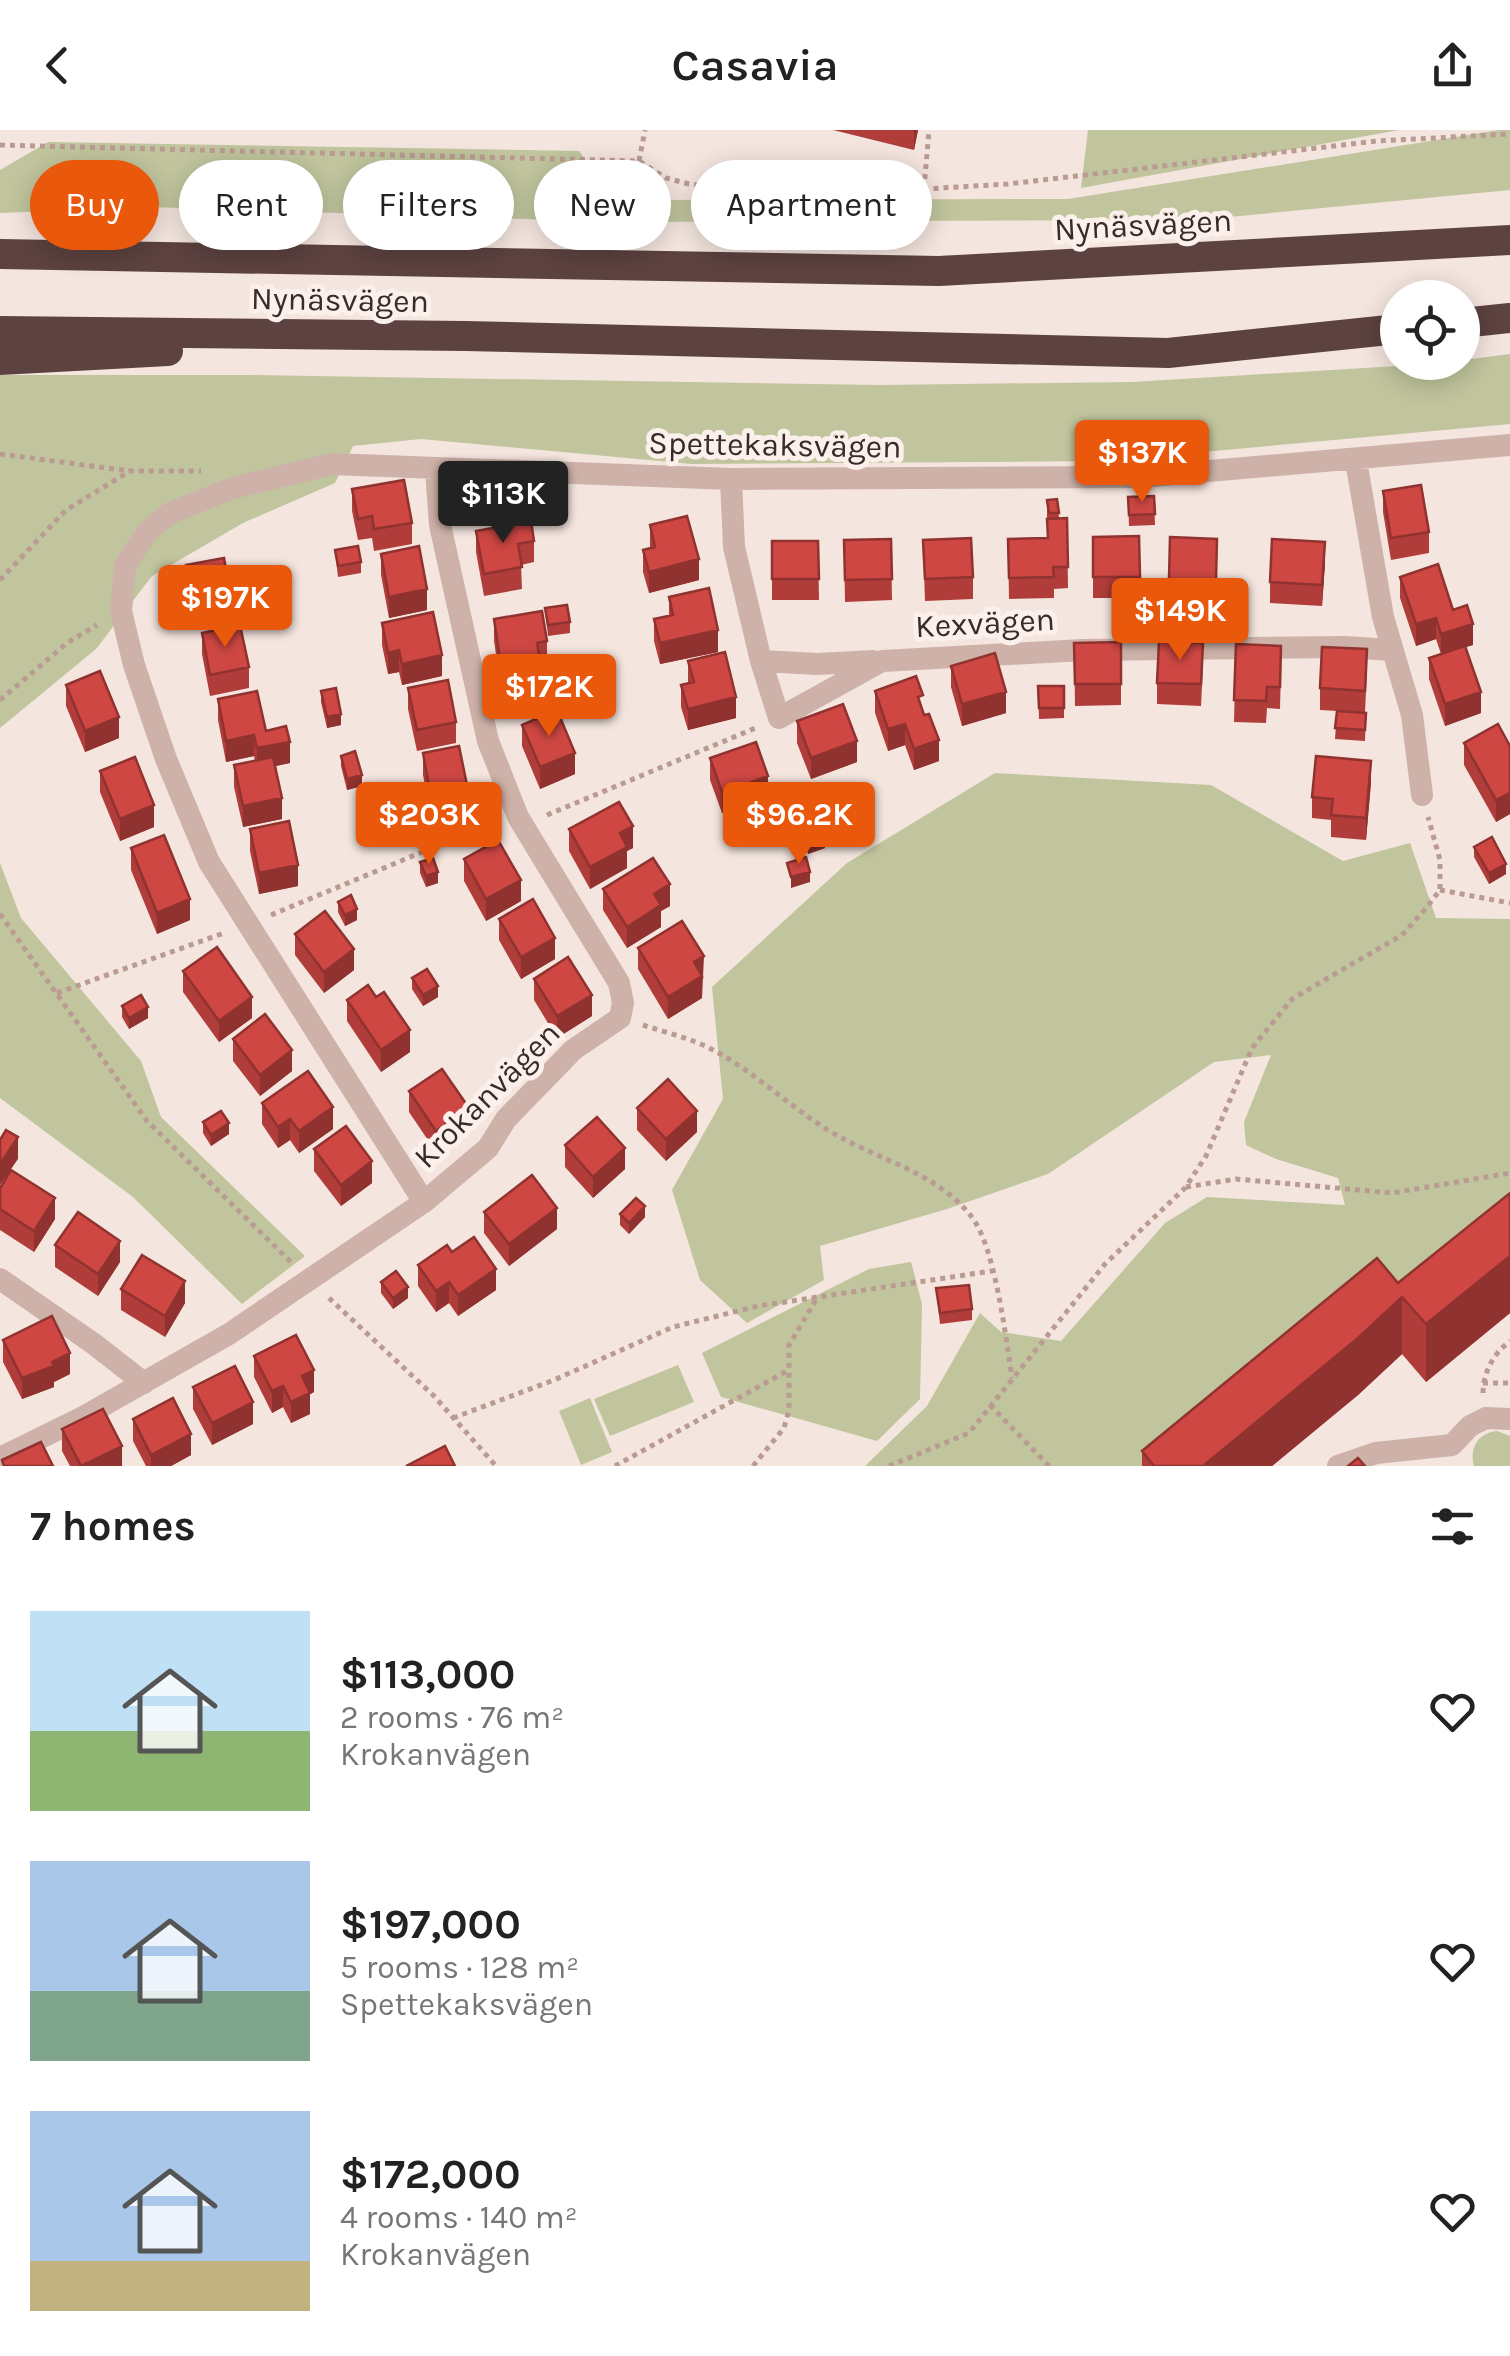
<!DOCTYPE html>
<meta charset="utf-8">
<style>
body{margin:0;font-family:Karla,sans-serif;background:#f2f2f2;color:#222;height:100vh;display:flex;flex-direction:column;font-size:38px;white-space:nowrap}
*{box-sizing:border-box;margin:0}
p{font-size:32px;color:#767676}
.icon{flex:none;width:55px;height:55px;fill:none;stroke:currentColor;stroke-width:2;stroke-linecap:round;stroke-linejoin:round}
.map{position:relative;height:1336px;overflow:hidden}
.sheet{display:flex;flex-direction:column;background:#fff;flex:1}
.sheet>*{flex:none}
.guide{position:absolute;left:30px;top:30px;width:1000px;height:90px;display:flex;gap:20px}
.fabs{position:absolute;left:1380px;top:150px;display:grid;gap:20px}
.fabs a{display:grid;place-items:center;width:100px;height:100px;border-radius:50%;background:#fff;box-shadow:0 5px 25px #0003;font-size:50px}
.price{position:absolute;translate:-50% -85px;padding:0 22px;border-radius:10px;background:#ea580c;color:#fff;font-size:32px;line-height:65px;filter:drop-shadow(0 2px 5px #0008)}
.price::after{content:'';position:absolute;left:50%;top:60px;width:30px;height:22px;margin-left:-15px;background:inherit;clip-path:polygon(0 0,100% 0,50% 100%)}
.price.selected{background:#222;color:#fff}
ul{padding:0;list-style:none}
li{display:flex;align-items:center;gap:30px;height:250px;padding:0 30px}
li span{display:grid;place-items:center;flex:none;width:280px;height:200px;border-radius:0px;color:#555}
li>.icon{margin-inline-start:auto}
span .icon{width:120px;height:120px;fill:#fffc;stroke-width:1}
li b{font-size:42px}
h2{display:flex;justify-content:space-between;align-items:center;height:120px;padding:0 30px;font-size:42px}
.chip{padding:0 35px;border-radius:45px;background:#fff;box-shadow:0 5px 25px #0003;font-size:35px;line-height:90px}
.chip.selected{background:#ea580c;color:#fff}
header{display:flex;justify-content:space-between;align-items:center;height:130px;padding:0 30px;background:#fff;font-size:45px;font-weight:600}
.map>svg:first-child{display:block}
.green{fill:#c0c59d}
.lines{fill:none;stroke-linecap:round;stroke-linejoin:round}
.path{stroke:#ba9b93;stroke-width:5;stroke-dasharray:5 5;stroke-linecap:butt}
.street{stroke:#ceb2a9;stroke-width:22}
.highway{stroke:#5c4240;stroke-width:30}
.wall{fill:#b13d3a}
.shaded-wall{fill:#90322f}
.building{fill:#ce4743;stroke:#90322f;stroke-width:2.5}
.labels{text-anchor:middle;dominant-baseline:central;stroke-width:10;stroke-linejoin:round;paint-order:stroke}
.street-label{font-size:32px;fill:#3a2b29;stroke:#fbf0eb}
</style>
<header><svg class="icon" aria-label="back" viewBox="0 0 24 24"><path d="M15 5l-7 7 7 7"/></svg>Casavia<svg class="icon" aria-label="share" viewBox="0 0 24 24"><path d="M12 15V3M7 8l5-5 5 5M5 13v7h14v-7"/></svg></header>
<div class="map">
<svg width="1510" height="1336" viewBox="0 0 1510 1336">
<rect width="100%" height="100%" fill="#f4e5de"/>
<path class="green" d="M1088,0h311l-318,58z
M1499,0h11v60l-312,30 -584,2 -464,-15 -150,6v-43l48,-28 531,9 35,49 454,-1z
M1510,224v70l-406,37 -412,3 -271,-25 -68,7 -18,37 -92,40 -91,53 -56,73 -96,79v-353h250l630,10 252,-3 330,-20 1,-2z
M995,643l216,12 132,76 67,-18 26,75 74,1v300l-319,247h-326l62,-60 53,-93 21,19 60,9 104,-118 42,-26 138,8 -7,-27 -62,-19 -30,-14 -2,-23 27,-67 -57,7 -166,112 -101,35 -127,37 4,34 -77,43 -47,-43 -28,-90 51,-91 -11,-112 135,-124z
M0,733l21,55 120,143 20,56 144,139 -63,48 -109,-107 -133,-99z
M911,1132l11,42 -2,95 -43,42 -156,-44 -19,-44 167,-84z
M678,1235l16,37 -84,34 -16,-37z
M590,1268l22,54 -31,13 -22,-54z
M1497,1301l13,5v30h-36c-5,-18 4,-33 23,-35z"/>
<g class="lines">
<path class="path" d="M0,15l639,16 27,17 23,6 135,11 184,-11 369,-43 133,-7
M639,31l6,-31
M924,59l5,-59
M0,324l130,17
M0,450l66,-70 64,-39h71
M0,570l67,-57 30,-18
M547,685l211,-88
M1440,760l70,13
M0,784l147,207 145,142
M271,785l221,-92
M57,863l167,-60
M643,895c24,8 51,14 72,26 41,22 74,55 113,79 48,30 106,40 143,86 24,29 35,123 41,162
M1186,1057l50,-8 156,14 118,-20
M329,1168l105,98 62,70
M1483,1253h27
M1483,1263c0,-21 11,-40 27,-52
M990,1275l59,61
M453,1288l101,-38 119,-53 85,-21 234,-35
M615,1336l172,-95
M753,1336l31,-38 5,-18v-65l28,-47
M889,1336l80,-33 136,-169 80,-76 21,-32 46,-108 40,-49 110,-64 25,-28 13,-17v-30l-12,-43"/>
<path class="street" d="M1356,331l27,156 29,98 10,80
M731,349l3,68 27,114 18,57 103,-57 201,-11 262,-3 47,3
M761,531l56,3 56,-3
M424,1072l-215,-340 -43,-103 -32,-94 -13,-54 4,-46 22,-33 23,-19 63,-25 99,-24 399,15 409,-2 370,-32
M0,1149l94,65 50,39
M0,1328l83,-41 146,-83 195,-132 64,-54 18,-29 67,-69 47,-32 3,-15 -4,-20 -101,-166 -30,-76 -48,-216 -4,-55
M1338,1336l38,-13 76,-8 18,-19 16,-8 24,1"/>
<path class="highway" d="M0,124l939,17 571,-31
M1462,193l48,-5
M0,201l465,5 703,17 230,-24
M0,230l168,-9"/>
</g>
<path class="wall" d="M833,0h85l-4,20z
M352,359l60,34v21l-38,7 -2,-13 -14,2 -6,-29z
M1383,361l46,41v21l-38,7 -8,-48z
M1154,366l1,29 -26,1 -1,-29z
M1057,369l2,19h8l1,70 -14,1v9l-45,1 -1,-60 39,-1v-38z
M650,395l49,55 -50,13 -6,-21v-22l7,-2z
M476,401l58,10v21l-13,3 1,24 -38,7 -8,-44z
M1139,406l1,62h-47v-61z
M1170,407l47,23 -1,42 -47,-2z
M891,409l1,61 -47,2 -1,-62z
M923,410l50,37v22l-48,2z
M772,411h46l1,59h-47z
M335,420l26,12v11l-23,4z
M381,424l46,56 -38,8 -8,-43z
M1325,433l-3,43 -52,-3v-21z
M186,435l46,36v21l-39,7 -7,-43z
M1400,447l53,33 20,35 -8,2 16,66 -36,13 -16,-47v-21l12,-4 -5,-15 -20,7 -16,-48z
M669,467l49,55 -58,12 -6,-23v-22l15,-3z
M545,478l25,14v11l-22,3z
M494,489l53,22v21l-7,2v17l-39,6 -7,-46z
M382,493l60,53 -40,9 -3,-13 -11,2 -6,-29z
M202,503l47,34v21l-39,8 -8,-42z
M1121,512v63l-46,1 -1,-63z
M1236,514l45,23 -1,42 -13,-1 -1,15 -32,-1z
M688,531l48,57 -48,12 -7,-23v-22l7,-2z
M1203,534l-2,42 -44,-2v-21z
M951,536l55,47 -44,13 -11,-39z
M1367,541l-2,41 1,1 -1,28 -30,-2 2,-28 -17,-1v-22z
M66,555l53,53 -34,14 -19,-46z
M1038,556h26v32l-25,1z
M408,558l48,34v21l-39,8 -9,-42z
M321,561l20,34 -14,3 -6,-26z
M875,561l48,20 16,50 -25,9 -9,-25 -17,6 -13,-38z
M218,569l48,32 24,32 -15,3 7,53 -39,8 -9,-40v-22l21,-4 -1,-5 -28,6 -8,-42z
M797,591l60,41 -46,17 -14,-36z
M522,595l53,49 -35,15 -18,-43z
M1464,613l46,3v68l-14,8 -32,-57z
M423,623l45,37v22l-37,6 -8,-43z
M341,626l21,30 -15,4 -6,-24z
M710,628l58,39 -10,4v22l-25,9 -7,-20 -4,1 -12,-33z
M100,641l54,56 -34,14 -20,-49z
M1371,652l-5,58 -35,-3v-17l-19,-2v-21z
M799,687l26,31 -17,6 -9,-26z
M250,699l48,57 -39,8 -9,-43z
M569,699l64,19 -6,3v17l-37,21 -21,-38z
M1474,717l32,27 -17,10 -15,-27z
M131,718l59,72 -33,14 -26,-64z
M464,729l57,42 -35,20 -22,-40z
M420,732l18,21 -12,4 -6,-14z
M603,759l67,17 -9,5v16l-34,21 -24,-38z
M338,772l19,18 -12,6 -7,-14z
M499,789l56,40 -34,20 -22,-39z
M295,804l59,36 -30,23 -29,-38z
M638,818l66,30 -2,1v19l-34,21 -30,-50z
M183,841l69,47 -33,24 -36,-50z
M412,848l26,19 -15,9 -11,-17z
M534,849l58,37 -35,22 -23,-38z
M376,867l34,55 -29,20 -34,-51v-21z
M122,876l26,12 -19,11 -7,-12z
M233,909l59,32 -32,25 -27,-35z
M409,961l60,39 -33,22 -27,-40z
M262,973l71,26 -34,24 -9,-13 -12,8 -16,-24z
M637,978l60,24 -31,29 -29,-31z
M203,992l26,12 -18,12 -8,-13z
M565,1015l60,24 -32,29 -28,-31z
M314,1019l58,34 -31,23 -27,-35z
M0,1058l55,31 -21,33 -34,-22z
M1510,1063v120l-84,69 -24,-28 -44,41 -86,71h-130v-15l256,-168z
M484,1082l73,17 -48,37 -25,-33z
M620,1084l25,3 -16,17 -9,-9z
M55,1115l65,17 -22,34 -43,-29z
M452,1122l44,38 -38,26 -9,-13 -13,9 -18,-26v-21z
M381,1152l27,16 -15,11 -12,-16z
M936,1158l36,21v11l-32,4z
M121,1159l64,14 -20,34 -44,-27z
M3,1210l67,34 -16,8v5l-32,12 -19,-37z
M254,1226l60,36 -4,2v20l-19,9 -8,-16 -11,6 -18,-36z
M193,1257l60,37 -41,21 -19,-36z
M133,1289l58,36 -20,11h-25l-13,-25z
M62,1299l60,37h-52l-8,-15z"/>
<path class="shaded-wall" d="M914,0h4l-4,20z
M1325,412v21l-3,43v-21z
M699,429v21l-50,13v-21z
M427,459v21l-38,8v-21z
M1436,488v21l-20,7v-22z
M1473,494v21l-32,10v-21z
M718,500v22l-58,12v-21z
M399,520v22l-11,2v-21z
M442,525v21l-40,9v-21z
M1006,562v21l-44,13v-22z
M1481,562v21l-36,13v-22z
M736,567v21l-48,12v-21z
M341,584v11l-14,3v-11z
M119,587v21l-34,14v-21z
M905,594v21l-17,6v-22z
M254,605v21l-28,6v-21z
M939,610v21l-25,9v-21z
M857,611v21l-46,17v-21z
M290,612v21l-33,7v-22z
M575,623v21l-35,15v-22z
M1371,631v21l-5,58v-22z
M362,645v11l-15,4v-11z
M768,646v21l-17,6v-21z
M726,660v22l-4,1v-21z
M1510,663v21l-14,8v-22z
M282,668v21l-39,8v-21z
M758,672v21l-25,9v-21z
M154,675v22l-34,14v-22z
M633,696v22l-6,3v17l-37,21v-22l30,-34z
M825,707v11l-17,6v-11z
M1506,734v10l-17,10v-11z
M298,735v21l-39,8v-21z
M438,742v11l-12,4v-11z
M810,742v10l-19,6v-11z
M521,750v21l-35,20v-22z
M670,754v22l-9,5v16l-34,21v-21l27,-33z
M190,769v21l-33,14v-21z
M357,779v11l-12,6v-11z
M555,808v21l-34,20v-22z
M354,819v21l-30,23v-21z
M704,826l-2,42 -34,21v-22l26,-35z
M438,856v11l-15,9v-11z
M592,865v21l-35,22v-22z
M252,867v21l-33,24v-21z
M148,877v11l-19,11v-11z
M410,900v22l-29,20v-22z
M292,920v21l-32,25v-21z
M333,977v22l-34,24v-22z
M469,978v22l-33,22v-21z
M697,981v21l-31,29v-22z
M290,989v21l-12,8v-21z
M229,993v11l-18,12v-11z
M18,1007v22l-18,26v-21z
M625,1018v21l-32,29v-21z
M372,1031v22l-31,23v-21z
M55,1068v21l-21,33v-21z
M645,1076v11l-16,17v-11z
M557,1078v21l-48,37v-22z
M120,1111v21l-22,34v-22z
M1510,1126v57l-84,69v-58z
M496,1139v21l-38,26v-21z
M185,1151v22l-20,34v-21z
M449,1152v21l-13,9v-21z
M408,1157v11l-15,11v-11z
M1402,1167v57l-44,41 -86,71h-69z
M70,1223v21l-16,8v5l-32,12v-21z
M314,1240v22l-4,2v20l-19,9v-21l11,-26z
M283,1256v21l-11,6v-22z
M253,1272v22l-41,21v-22z
M191,1304v21l-20,11h-20v-11z
M122,1316v20h-40z"/>
<path class="building" d="M404,350l8,43 -38,6 -2,-13 -14,3 -6,-30z
M1421,355l8,47 -38,6 -8,-47z
M1154,366l1,18 -26,1 -1,-18z
M1057,369l2,14h-10l-2,-13z
M687,386l12,43 -50,13 -6,-22 12,-3 -5,-22z
M1067,388l1,49h-15l1,10 -45,1 -1,-39 40,-1 -1,-19z
M531,391l3,20 -16,3 4,23 -38,7 -8,-43z
M1139,406l1,41h-47v-40z
M1170,407l47,2 -1,41 -47,-1z
M971,408l2,39 -48,2 -2,-39z
M891,409l1,40 -47,1 -1,-40z
M1272,409l53,3 -3,43 -52,-3z
M772,411h46l1,38h-47z
M358,416l3,16 -23,4 -3,-16z
M419,416l8,43 -38,8 -8,-43z
M224,428l8,43 -39,7 -7,-43z
M1438,434l15,46 14,-5 6,19 -32,10 -5,-16 -20,6 -16,-47z
M709,458l9,42 -58,13 -6,-24 19,-4 -4,-18z
M567,475l3,17 -22,3 -3,-17z
M542,481l5,30 -10,2 3,16 -39,7 -7,-47z
M433,482l9,43 -40,9 -3,-14 -11,3 -6,-30z
M240,495l9,42 -39,8 -8,-42z
M1159,511l44,2 -2,41 -44,-1z
M1121,512v42h-46l-1,-41z
M1236,514l45,2 -1,41h-13l-1,14 -32,-1z
M1465,516l16,46 -36,12 -16,-46z
M1322,517l45,2 -2,42 -45,-3z
M725,522l11,45 -48,12 -7,-24 13,-3 -6,-21z
M995,523l11,39 -44,12 -11,-38z
M100,541l19,46 -34,14 -19,-46z
M916,546l7,19 -5,2 6,18 5,-1 10,26 -25,9 -9,-25 -17,5 -13,-38z
M448,550l8,42 -39,8 -9,-42z
M1038,556h26v22h-25z
M336,558l5,26 -14,3 -6,-26z
M257,561l9,40 20,-5 4,16 -33,6 -3,-13 -28,6 -8,-42z
M843,574l14,37 -46,17 -14,-37z
M557,580l18,43 -35,14 -18,-42z
M1337,581l29,2 -1,17 -30,-2z
M1498,594l12,22v47l-14,7 -32,-57z
M756,612l12,34 -17,6 7,20 -25,9 -7,-21 -4,2 -12,-34z
M459,616l9,44 -37,7 -8,-44z
M355,621l7,24 -15,4 -6,-23z
M1316,626l55,5 -5,57 -35,-3 2,-16 -21,-2z
M135,627l19,48 -34,14 -20,-48z
M273,627l9,41 -39,8 -9,-41z
M619,672l14,24 -13,7 7,14 -37,20 -21,-38z
M815,682l10,25 -17,6 -9,-26z
M289,691l9,44 -39,8 -9,-44z
M164,705l26,64 -33,14 -26,-65z
M1492,707l14,27 -17,9 -15,-26z
M498,710l23,40 -35,19 -22,-40z
M806,727l4,15 -19,5 -4,-14z
M433,728l5,14 -12,4 -6,-14z
M653,728l17,26 -16,10 7,11 -34,22 -24,-38z
M351,765l6,14 -12,6 -7,-13z
M533,769l22,39 -34,19 -22,-38z
M325,781l29,38 -30,23 -29,-38z
M682,791l22,35 -10,6 8,14 -34,21 -30,-49z
M217,817l35,50 -33,24 -36,-50z
M568,827l24,38 -35,21 -23,-37z
M427,839l11,17 -15,9 -11,-17z
M368,855l8,12 8,-5 26,38 -29,20 -34,-50z
M141,865l7,12 -19,11 -7,-12z
M265,884l27,36 -32,25 -27,-36z
M442,939l27,39 -33,23 -27,-40z
M308,941l25,36 -34,24 -9,-12 -12,8 -16,-24z
M668,949l29,32 -31,28 -29,-31z
M221,981l8,12 -18,12 -8,-13z
M597,987l28,31 -32,29 -28,-32z
M346,996l26,35 -31,24 -27,-36z
M6,1000l12,7 -18,27v-24z
M11,1040l44,28 -21,33 -34,-22v-21z
M532,1045l25,33 -48,36 -25,-32z
M1510,1063v63l-84,68 -24,-27 -44,41 -155,128h-49l-12,-15 235,-193 21,25z
M636,1068l9,8 -16,17 -9,-9z
M78,1082l42,29 -22,33 -43,-29z
M474,1107l22,32 -38,26 -9,-13 -13,9 -18,-26 29,-20 5,7z
M142,1125l43,26 -20,35 -44,-27z
M396,1141l12,16 -15,11 -12,-16z
M969,1155l3,24 -32,4 -4,-25z
M52,1186l18,37 -18,9 2,4 -32,12 -19,-38z
M296,1205l18,35 -12,6 8,17 -19,9 -8,-16 -11,5 -18,-35z
M235,1236l18,36 -41,21 -19,-36z
M173,1268l18,36 -40,21 -18,-36z
M103,1279l19,37 -41,20 -19,-37z
M41,1312l12,24h-49l-2,-6z
M445,1316l10,20h-49z
M1358,1328l7,8h-17z"/>
<g class="labels">
<g class="street-label">
<text transform="translate(1143 95) rotate(-3)">Nynäsvägen</text>
<text transform="translate(340 170) rotate(1)">Nynäsvägen</text>
<text transform="translate(775 315) rotate(1)">Spettekaksvägen</text>
<text transform="translate(985 493) rotate(-3)">Kexvägen</text>
<text transform="translate(487 965) rotate(-45)">Krokanvägen</text>
</g>
</g>
</svg>
<div class="fabs">
<a><svg class="icon" aria-label="locate" viewBox="0 0 24 24"><circle cx="12" cy="12" r="6"/><path d="M12 2v4M12 18v4M2 12h4M18 12h4"/></svg></a>
</div>
<b class="price" style="left:1142px;top:375px">$137K</b>
<b class="price selected" style="left:503px;top:416px">$113K</b>
<b class="price" style="left:225px;top:520px">$197K</b>
<b class="price" style="left:1180px;top:533px">$149K</b>
<b class="price" style="left:549px;top:609px">$172K</b>
<b class="price" style="left:429px;top:737px">$203K</b>
<b class="price" style="left:799px;top:737px">$96.2K</b>
<div class="guide">
<a class="chip selected">Buy</a>
<a class="chip">Rent</a>
<a class="chip">Filters</a>
<a class="chip">New</a>
<a class="chip">Apartment</a>
</div>
</div>
<section class="sheet">
<h2>7 homes<svg class="icon" aria-label="filters" viewBox="0 0 24 24"><path d="M4 7h16M4 17h16"/><circle cx="9" cy="7" r="2"/><circle cx="15" cy="17" r="2"/></svg></h2>
<ul>
<li><span style="background:linear-gradient(#bfe0f5 60%,#8fb573 0)"><svg class="icon" aria-label="home" viewBox="0 0 24 24"><path d="M3 11l9-7 9 7M6 9v11h12V9"/></svg></span><div><b>$113,000</b><p>2 rooms · 76 m²</p><p>Krokanvägen</p></div><svg class="icon" aria-label="heart" viewBox="0 0 24 24"><path d="M12 20l-8-8c-3-5 5-10 8-4 3-6 11-1 8 4z"/></svg></li>
<li><span style="background:linear-gradient(#a9c7e8 65%,#7fa58c 0)"><svg class="icon" aria-label="home" viewBox="0 0 24 24"><path d="M3 11l9-7 9 7M6 9v11h12V9"/></svg></span><div><b>$197,000</b><p>5 rooms · 128 m²</p><p>Spettekaksvägen</p></div><svg class="icon" aria-label="heart" viewBox="0 0 24 24"><path d="M12 20l-8-8c-3-5 5-10 8-4 3-6 11-1 8 4z"/></svg></li>
<li><span style="background:linear-gradient(#a9c7e8 75%,#c2b280 0)"><svg class="icon" aria-label="home" viewBox="0 0 24 24"><path d="M3 11l9-7 9 7M6 9v11h12V9"/></svg></span><div><b>$172,000</b><p>4 rooms · 140 m²</p><p>Krokanvägen</p></div><svg class="icon" aria-label="heart" viewBox="0 0 24 24"><path d="M12 20l-8-8c-3-5 5-10 8-4 3-6 11-1 8 4z"/></svg></li>
</ul>
</section>
